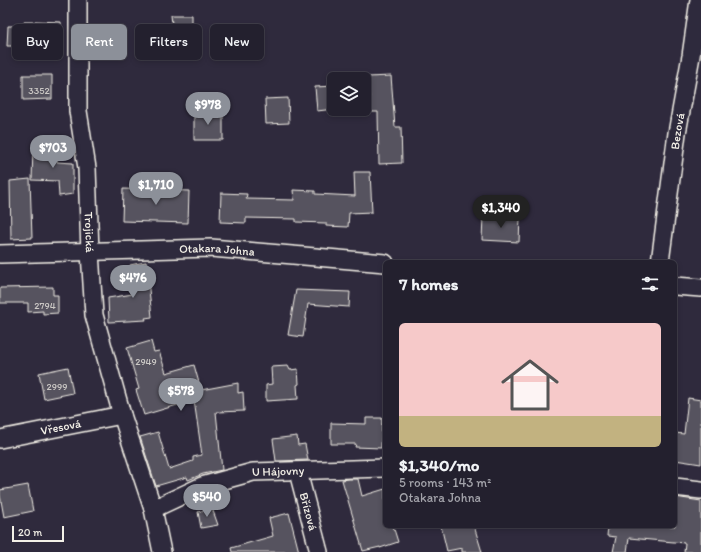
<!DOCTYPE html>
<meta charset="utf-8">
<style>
body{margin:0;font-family:Itim,sans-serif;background:#2f2d3a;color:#f1f3f6;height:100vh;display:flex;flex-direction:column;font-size:15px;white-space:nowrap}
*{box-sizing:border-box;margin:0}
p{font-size:13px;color:#a3a3aa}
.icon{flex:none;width:22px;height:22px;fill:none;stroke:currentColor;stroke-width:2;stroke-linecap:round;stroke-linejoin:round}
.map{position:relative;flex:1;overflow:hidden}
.drawer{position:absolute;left:383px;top:260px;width:294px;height:268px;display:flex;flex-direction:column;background:#23202e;border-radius:6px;box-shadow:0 2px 6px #0003,0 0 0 1px #403e4a}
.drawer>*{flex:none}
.guide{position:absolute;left:12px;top:24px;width:311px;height:36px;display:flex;gap:8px}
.buttons{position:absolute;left:327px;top:72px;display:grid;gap:8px}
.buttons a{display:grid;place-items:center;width:44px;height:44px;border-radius:6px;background:#23202e;box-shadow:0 2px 6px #0003,0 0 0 1px #403e4a;font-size:20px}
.scale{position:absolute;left:12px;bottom:10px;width:52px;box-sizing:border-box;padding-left:4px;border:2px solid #f4f1e8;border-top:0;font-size:11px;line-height:14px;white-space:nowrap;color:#f4f1e8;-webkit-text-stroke:3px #2f2a3d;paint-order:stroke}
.price{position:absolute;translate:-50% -34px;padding:0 9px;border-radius:14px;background:#8c9099;color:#fff;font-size:13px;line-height:26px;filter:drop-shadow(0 1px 2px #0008)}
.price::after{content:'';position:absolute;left:50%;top:24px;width:12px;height:9px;margin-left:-6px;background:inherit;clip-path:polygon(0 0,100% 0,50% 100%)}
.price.current{background:#222;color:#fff}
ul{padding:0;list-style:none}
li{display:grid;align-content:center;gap:8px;height:212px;padding:0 16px}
li span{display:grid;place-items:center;height:124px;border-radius:6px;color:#555}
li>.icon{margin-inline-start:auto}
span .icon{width:72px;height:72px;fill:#fffc;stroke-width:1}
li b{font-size:17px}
h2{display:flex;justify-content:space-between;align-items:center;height:48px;padding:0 16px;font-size:17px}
.chip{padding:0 14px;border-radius:6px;background:#23202e;box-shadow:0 2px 6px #0003,0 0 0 1px #403e4a;font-size:14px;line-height:36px}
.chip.current{background:#8c9099;color:#fff}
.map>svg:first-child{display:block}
.building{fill:#56525f;stroke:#f4f1e8}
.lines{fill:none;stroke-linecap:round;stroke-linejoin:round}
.minor-casing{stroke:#f4f1e8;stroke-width:20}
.minor{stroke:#2f2a3d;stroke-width:17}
.labels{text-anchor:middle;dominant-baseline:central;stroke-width:3;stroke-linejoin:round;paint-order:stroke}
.number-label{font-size:10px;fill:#ccc9c6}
.street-label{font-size:12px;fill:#f4f1e8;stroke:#2f2a3d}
</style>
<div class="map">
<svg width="701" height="552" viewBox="0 0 701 552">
<rect width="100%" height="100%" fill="#2f2a3d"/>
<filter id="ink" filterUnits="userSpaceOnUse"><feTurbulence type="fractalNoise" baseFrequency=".025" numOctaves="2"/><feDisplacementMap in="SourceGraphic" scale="8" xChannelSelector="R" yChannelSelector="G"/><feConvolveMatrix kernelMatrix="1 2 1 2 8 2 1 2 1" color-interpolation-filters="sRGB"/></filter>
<g filter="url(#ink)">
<path class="building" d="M171,15h21v45l-26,-26v19h-22v-21h19l9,-8z
M35,21l26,1v14l-37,-1v11h-17l1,-20h16v-4h11z
M23,75h29v24l-29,1z
M391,76l4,51h6l1,36 -23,1 -1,-52h-7l-3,-35z
M334,86v23l-17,2 -2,-24z
M288,98l1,25 -23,1 -1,-25z
M210,111v4h13v25h-29v-28z
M58,147l-1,15 16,1v31l-14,2 -1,-15 -26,-1 1,-32z
M354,172h16l2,40 -23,1 -1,14 -22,-1v-3l-30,-1v-3l-50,-1v5l-26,-1 1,-29 26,1 -1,5 48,1 -1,-10 22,1v3l40,2z
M30,179l2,59 -21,1 -1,-58z
M123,189l66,2 -1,32 -66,-2z
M483,216l37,2 -1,24 -37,-2z
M146,262l6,55 -7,1 1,2 -37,2 -1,-24 25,-4 -3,-29z
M53,287v8h5v18l-15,1v-3l-15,1v-9h-28v-15z
M296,290l54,2 -1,15 -41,-3 -5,33 -15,-2z
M151,341l3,11 5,-1 7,22 28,-8 7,25 37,-7v10l5,-1 1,19 -28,1 6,58 -19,4 -15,6 -1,-3 -31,9 -16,-49 18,-5 11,37 24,-8v-4l9,-2 -8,-55 -50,15 -8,-25 3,-1 -12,-41z
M288,366l2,4 8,-1 1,15 -2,1 1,14 -32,2v-16l6,-1 -1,-17z
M68,367l5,26 -29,6 -5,-26z
M688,398l13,2v64l-26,-4v-27l9,1z
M366,418h16l-1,30 -26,-1 1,-3h-25v-21l35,1z
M297,436l1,9 7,-1 3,16 -32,1 -3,-22z
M349,479h9l4,17 23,-7v37h8l5,16 -18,6v-1l-17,4 -21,-71z
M28,485l5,26 -29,6 -4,-22v-5z
M675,497l26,4v51h-17l1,-9 -56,-5 -2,14h-14l3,-15 -9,-1 1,-10h67z
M212,508l6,17 -17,3 -3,-16z
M289,513l10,39h-67l-1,-4 42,-12 -4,-18z
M441,526h33l8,26h-20v-4l-15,3z"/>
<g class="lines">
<g class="minor-casing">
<g id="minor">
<path id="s1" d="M78,0v111l9,57 3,84 4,63 28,100 31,94 9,43"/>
<path id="s2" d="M0,254l211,-6 174,15"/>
<path id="s3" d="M660,262l17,-129 14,-77 8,-56"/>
<path d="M675,286l26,2"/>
<path id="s4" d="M0,439l122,-24"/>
<path id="s5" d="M298,472l21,80"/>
<path d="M675,487l26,3"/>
<path id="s6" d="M153,509l49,-23 51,-14 132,-4"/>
</g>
</g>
<use href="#minor" class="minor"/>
</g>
</g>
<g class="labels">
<g class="number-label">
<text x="39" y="90">3352</text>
<text x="45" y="305">2794</text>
<text x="146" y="361">2949</text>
<text x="57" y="386">2999</text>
</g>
<g class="street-label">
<text stroke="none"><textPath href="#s3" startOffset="132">Bezová</textPath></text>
<text stroke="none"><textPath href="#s1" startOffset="233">Trojická</textPath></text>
<text stroke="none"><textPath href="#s2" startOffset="217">Otakara Johna</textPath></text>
<text stroke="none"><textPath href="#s4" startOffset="62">Vřesová</textPath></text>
<text stroke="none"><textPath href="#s6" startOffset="132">U Hájovny</textPath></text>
<text stroke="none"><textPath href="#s5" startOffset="41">Břízová</textPath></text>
</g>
</g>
</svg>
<div class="buttons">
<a><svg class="icon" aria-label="layers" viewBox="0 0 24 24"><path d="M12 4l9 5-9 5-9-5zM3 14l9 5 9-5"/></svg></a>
</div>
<div class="scale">20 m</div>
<b class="price" style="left:208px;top:126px">$978</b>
<b class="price" style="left:53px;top:169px">$703</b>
<b class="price" style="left:156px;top:206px">$1,710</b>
<b class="price current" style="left:501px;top:229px">$1,340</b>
<b class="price" style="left:133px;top:299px">$476</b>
<b class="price" style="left:181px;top:412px">$578</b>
<b class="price" style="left:207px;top:518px">$540</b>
<div class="guide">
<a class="chip">Buy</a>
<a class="chip current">Rent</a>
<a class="chip">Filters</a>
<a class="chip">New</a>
</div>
<section class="drawer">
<h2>7 homes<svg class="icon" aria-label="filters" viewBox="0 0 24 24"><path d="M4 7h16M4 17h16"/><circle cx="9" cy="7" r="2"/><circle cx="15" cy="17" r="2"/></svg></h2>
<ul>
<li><span style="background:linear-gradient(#f6c9c9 75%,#c2b280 0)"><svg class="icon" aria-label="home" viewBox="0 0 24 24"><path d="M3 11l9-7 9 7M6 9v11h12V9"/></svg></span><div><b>$1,340/mo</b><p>5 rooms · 143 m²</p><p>Otakara Johna</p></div></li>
</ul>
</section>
</div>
